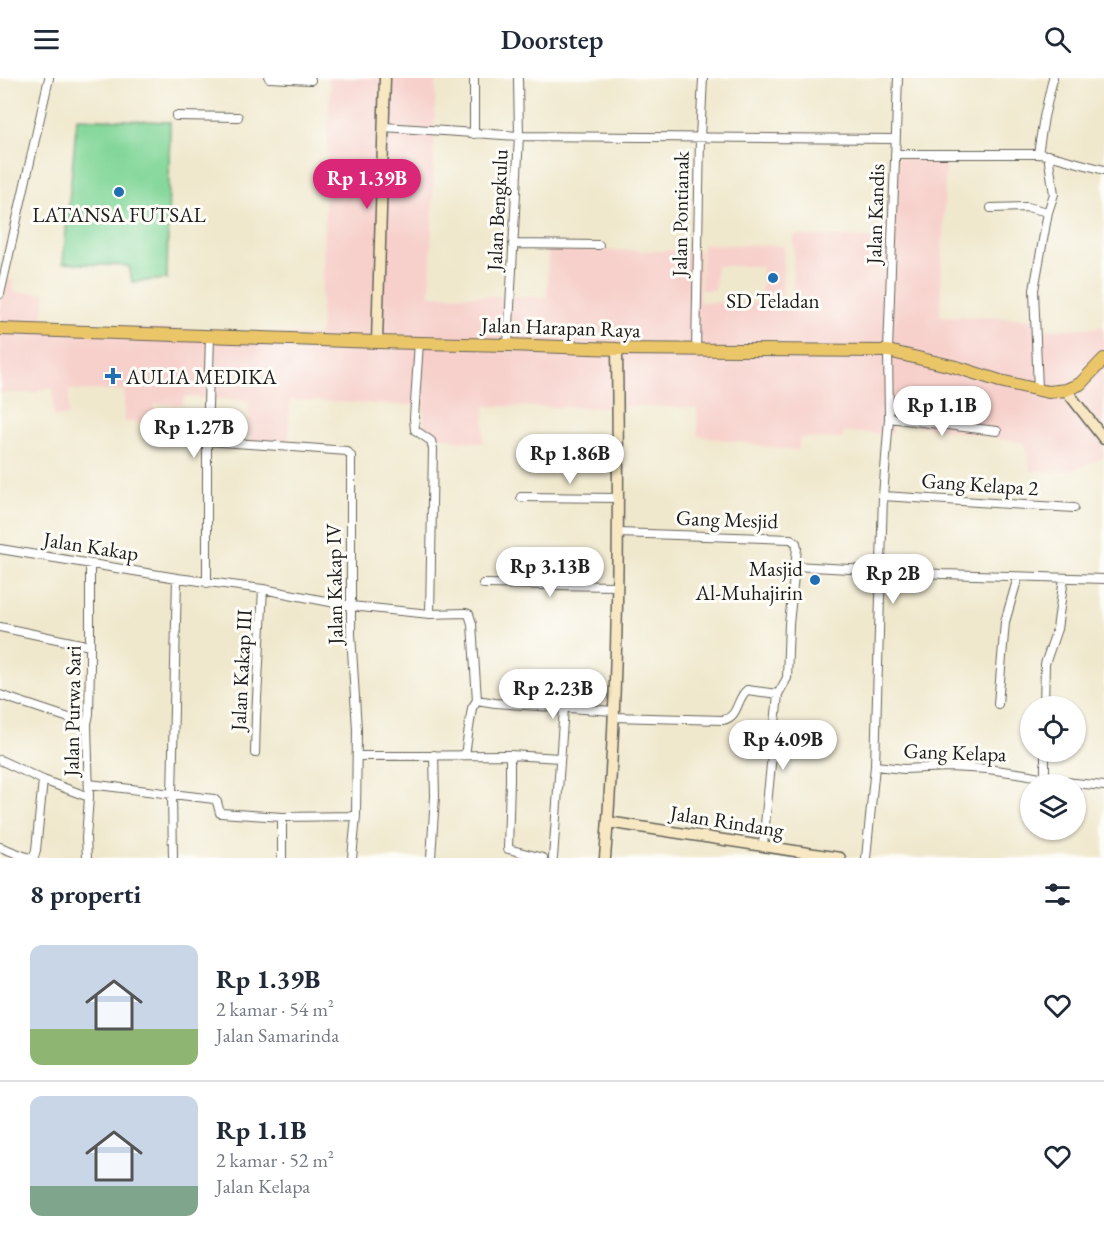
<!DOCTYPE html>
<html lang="id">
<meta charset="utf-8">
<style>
body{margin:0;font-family:"EB Garamond",serif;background:#f2f2f3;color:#1f2937;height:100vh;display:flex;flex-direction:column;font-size:22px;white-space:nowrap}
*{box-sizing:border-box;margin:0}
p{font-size:20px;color:#747a83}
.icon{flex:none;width:33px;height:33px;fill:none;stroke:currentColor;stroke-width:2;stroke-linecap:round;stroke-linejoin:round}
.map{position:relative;height:780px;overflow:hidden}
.panel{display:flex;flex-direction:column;background:#fff;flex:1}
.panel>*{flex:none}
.tools{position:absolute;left:1020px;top:618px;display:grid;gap:12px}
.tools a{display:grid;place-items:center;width:66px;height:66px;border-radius:50%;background:#fff;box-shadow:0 2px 4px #0004;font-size:30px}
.price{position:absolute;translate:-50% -51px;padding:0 14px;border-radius:21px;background:#fff;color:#222;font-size:20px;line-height:39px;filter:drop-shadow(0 2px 3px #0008)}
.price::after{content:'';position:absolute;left:50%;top:36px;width:18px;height:14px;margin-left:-9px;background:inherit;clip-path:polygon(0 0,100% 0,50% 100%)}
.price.on{background:#db2777;color:#fff}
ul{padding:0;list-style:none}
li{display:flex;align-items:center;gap:18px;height:150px;padding:0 30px}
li+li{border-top:2px solid #e0e1e3}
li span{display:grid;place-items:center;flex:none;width:168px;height:120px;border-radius:12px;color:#555}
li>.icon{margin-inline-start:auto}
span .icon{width:72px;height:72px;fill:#fffc;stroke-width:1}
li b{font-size:26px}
h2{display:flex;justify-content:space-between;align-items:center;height:72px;padding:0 30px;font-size:26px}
header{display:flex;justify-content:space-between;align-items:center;height:78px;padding:0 30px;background:#fff;font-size:27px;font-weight:600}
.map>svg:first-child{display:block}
.built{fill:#f7d0cb}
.green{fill:#83d79a;stroke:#507a5b;stroke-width:1.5}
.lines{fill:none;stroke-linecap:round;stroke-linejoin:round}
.street-casing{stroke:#66635a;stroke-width:10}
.secondary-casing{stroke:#66635a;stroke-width:13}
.primary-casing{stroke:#66635a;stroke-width:14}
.street{stroke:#fff;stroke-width:8}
.secondary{stroke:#f7e8c3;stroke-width:10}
.primary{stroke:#ebc669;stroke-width:12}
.poi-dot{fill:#1f6fb2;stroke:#fdfcf7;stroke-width:2}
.labels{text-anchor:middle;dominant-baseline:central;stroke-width:6;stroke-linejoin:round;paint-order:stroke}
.street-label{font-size:21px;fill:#1c1c1c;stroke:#fdfcf7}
.poi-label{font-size:21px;fill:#1c1c1c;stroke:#fdfcf7}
</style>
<header><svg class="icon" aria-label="menu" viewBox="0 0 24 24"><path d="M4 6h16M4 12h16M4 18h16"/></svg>Doorstep<svg class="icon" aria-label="search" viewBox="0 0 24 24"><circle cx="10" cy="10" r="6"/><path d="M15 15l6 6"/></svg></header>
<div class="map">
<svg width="1104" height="780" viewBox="0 0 1104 780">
<rect width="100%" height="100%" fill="#fdfcf7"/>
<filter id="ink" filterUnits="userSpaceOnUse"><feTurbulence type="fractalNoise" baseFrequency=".0167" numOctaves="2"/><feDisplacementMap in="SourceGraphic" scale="12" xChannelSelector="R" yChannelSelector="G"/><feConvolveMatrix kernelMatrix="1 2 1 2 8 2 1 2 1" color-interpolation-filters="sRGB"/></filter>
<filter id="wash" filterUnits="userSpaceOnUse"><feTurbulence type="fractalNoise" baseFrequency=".008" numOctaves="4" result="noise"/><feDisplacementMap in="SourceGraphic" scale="24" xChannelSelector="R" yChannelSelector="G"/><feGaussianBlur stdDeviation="1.35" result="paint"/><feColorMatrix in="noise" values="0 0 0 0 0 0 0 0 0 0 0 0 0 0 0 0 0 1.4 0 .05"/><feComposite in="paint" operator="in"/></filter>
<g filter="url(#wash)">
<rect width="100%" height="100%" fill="#f0e8cd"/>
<path class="built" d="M327,0h109l-6,217 117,2 1,-47 152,1 -1,51 62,1 1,-37h-46l-1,24h-14l1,-46 82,2 -2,57h11l1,-68 94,4 4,-81h54l-6,158 102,3v11l62,-3v108l-5,5 5,7v11l-36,13h-37l-6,-28 -131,-22 -1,13 -49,-2 -1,7 -43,-1 -2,13 -100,-15 -1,-28 -67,-2 -15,2 -130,-2 -2,37 -23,-2 -36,-9v-26l-134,-6 -2,46 -38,-3 -2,-43 -64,-3 -1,8 -28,-1 -1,19 -30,-1v-31l-55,-1 -1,26h-14l-1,-27h-15v4h-38v-115l13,2v12l33,1 -5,32 279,10 10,-249z"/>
<path class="green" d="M77,40l93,4 -3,157 -35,3 -3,-16 -66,-3z"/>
</g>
<g filter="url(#ink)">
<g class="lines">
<g class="street-casing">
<path id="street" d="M269,0l42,2
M474,0v56
M176,38l62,1
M384,49l135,9 376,3
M895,76h143l10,1 56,15
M1038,76l6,-37 9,-39
M991,130l36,-1 21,5
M513,166l86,1
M0,216l49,-216
M419,264l-5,76 1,12 16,11 2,8 -3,165
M508,267l11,-209 -1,-58
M696,273l4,-213 3,-60
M1038,312l-4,-100 14,-78 6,-18 -6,-39
M889,340l108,13
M207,363l127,9 13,1 4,5v178l6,95 -1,87 -4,42
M883,418l191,12
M521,419l98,1
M618,455l173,6 5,4 1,5 -8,76 -2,54 -9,16 -15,151
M0,471l177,29 86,11 88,17 79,8 36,-1 3,1 3,10 5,76 18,3 119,8
M794,488l148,8 162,5
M207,505v-142l3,-105
M483,506l134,2
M0,549l90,19
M0,617l87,29
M998,626l7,-82 13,-45
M1044,628l1,-42 12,-35 7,-51
M613,639l110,3c16,-3 13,-21 24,-30l31,4
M1045,674v26
M255,675l1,-36 7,-128
M465,677l7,-47 5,-8
M357,678l153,-1
M0,682l43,20 46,17
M875,688l29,3 45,-2 39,2 36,5 41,8 39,4
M89,706l125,15 3,3 3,11 62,4 74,-1
M0,769l29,11
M30,780l4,-1 2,-7 7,-70
M87,780l-1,-20 3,-41 -2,-73 2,-10 1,-50v-99
M173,780l-1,-63 5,-217
M282,780v-41
M431,780l4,-62 -1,-41
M543,780l-35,-9 2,-69v-25l50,3
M553,780l11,-150
M866,780l9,-92 8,-270 6,-78 -1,-67 10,-273"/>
</g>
<g class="secondary-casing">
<path id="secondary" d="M377,264l8,-264
M1066,312l38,49
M608,744l232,36
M605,780c14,-169 14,-339 12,-509"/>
</g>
<g class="primary-casing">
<path id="primary" d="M0,251l377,13 131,3 109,4 271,2 68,16 44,14 48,11 18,-2 14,-6 24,-25"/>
</g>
<use href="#street" class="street"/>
<use href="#secondary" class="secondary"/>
<use href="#primary" class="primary"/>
</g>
</g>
<g class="poi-dot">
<circle cx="119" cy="114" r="6"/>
<circle cx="773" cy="200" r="6"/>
<path d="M110 289h6v6h6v6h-6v6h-6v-6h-6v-6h6z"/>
<circle cx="815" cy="502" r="6"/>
</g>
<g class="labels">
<g class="street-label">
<text transform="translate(497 132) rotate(-87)">Jalan Bengkulu</text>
<text transform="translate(680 136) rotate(-89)">Jalan Pontianak</text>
<text transform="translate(875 136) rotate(-88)">Jalan Kandis</text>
<text transform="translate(561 249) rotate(2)">Jalan Harapan Raya</text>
<text transform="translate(980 406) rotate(4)">Gang Kelapa 2</text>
<text transform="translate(727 441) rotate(2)">Gang Mesjid</text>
<text transform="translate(91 468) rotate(9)">Jalan Kakap</text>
<text transform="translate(334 506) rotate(-91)">Jalan Kakap IV</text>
<text transform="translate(241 592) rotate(-87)">Jalan Kakap III</text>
<text transform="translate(72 633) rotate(-89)">Jalan Purwa Sari</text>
<text transform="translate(955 674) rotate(2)">Gang Kelapa</text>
<text transform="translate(727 743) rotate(9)">Jalan Rindang</text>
</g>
<g class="poi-label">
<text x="119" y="136">LATANSA FUTSAL</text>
<text x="773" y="222">SD Teladan</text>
<text x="126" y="298" text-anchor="start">AULIA MEDIKA</text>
<text x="803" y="490" text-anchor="end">Masjid<tspan x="803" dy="24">Al-Muhajirin</tspan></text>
</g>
</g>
</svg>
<div class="tools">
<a><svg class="icon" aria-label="locate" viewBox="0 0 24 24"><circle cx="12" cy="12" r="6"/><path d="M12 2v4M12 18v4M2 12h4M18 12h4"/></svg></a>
<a><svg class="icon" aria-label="layers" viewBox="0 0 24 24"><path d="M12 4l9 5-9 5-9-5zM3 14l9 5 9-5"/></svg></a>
</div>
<b class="price on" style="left:367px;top:132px">Rp 1.39B</b>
<b class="price" style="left:942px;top:359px">Rp 1.1B</b>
<b class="price" style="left:194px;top:381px">Rp 1.27B</b>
<b class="price" style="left:570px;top:407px">Rp 1.86B</b>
<b class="price" style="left:550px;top:520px">Rp 3.13B</b>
<b class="price" style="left:893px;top:527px">Rp 2B</b>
<b class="price" style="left:553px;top:642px">Rp 2.23B</b>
<b class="price" style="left:783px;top:693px">Rp 4.09B</b>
</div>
<section class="panel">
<h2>8 properti<svg class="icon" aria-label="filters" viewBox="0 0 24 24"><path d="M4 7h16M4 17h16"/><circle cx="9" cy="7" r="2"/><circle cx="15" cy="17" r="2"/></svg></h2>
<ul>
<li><span style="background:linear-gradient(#c9d6e8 70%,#8fb573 0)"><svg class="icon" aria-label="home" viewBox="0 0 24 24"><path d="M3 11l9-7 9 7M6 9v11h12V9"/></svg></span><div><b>Rp 1.39B</b><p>2 kamar · 54 m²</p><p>Jalan Samarinda</p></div><svg class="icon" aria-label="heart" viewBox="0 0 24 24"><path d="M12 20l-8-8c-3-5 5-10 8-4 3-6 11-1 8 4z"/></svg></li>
<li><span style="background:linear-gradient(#c9d6e8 75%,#7fa58c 0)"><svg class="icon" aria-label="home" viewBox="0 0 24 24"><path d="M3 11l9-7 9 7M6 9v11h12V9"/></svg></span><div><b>Rp 1.1B</b><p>2 kamar · 52 m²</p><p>Jalan Kelapa</p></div><svg class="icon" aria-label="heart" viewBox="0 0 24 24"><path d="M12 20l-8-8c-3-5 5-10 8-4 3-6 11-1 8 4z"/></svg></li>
</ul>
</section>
